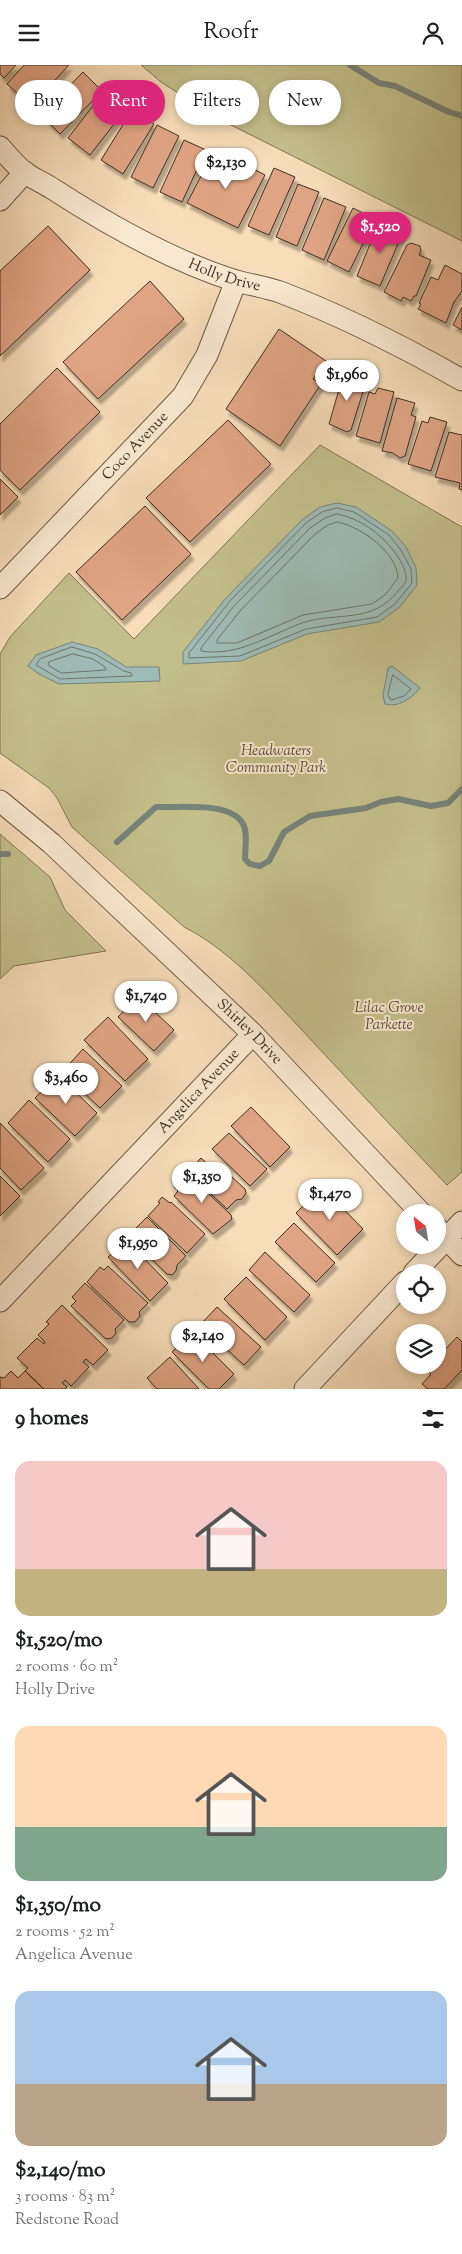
<!DOCTYPE html>
<meta charset="utf-8">
<style>
body{margin:0;font-family:"Sorts Mill Goudy",serif;background:#f2f2f2;color:#202124;height:100vh;display:flex;flex-direction:column;font-size:19px;white-space:nowrap}
*{box-sizing:border-box;margin:0}
p{font-size:16px;color:#757577}
.icon{flex:none;width:28px;height:28px;fill:none;stroke:currentColor;stroke-width:2;stroke-linecap:round;stroke-linejoin:round}
.map{position:relative;height:1324px;overflow:hidden}
.panel{display:flex;flex-direction:column;background:#fff;flex:1}
.panel>*{flex:none}
.banner{position:absolute;left:15px;top:15px;width:432px;height:45px;display:flex;gap:10px}
.needle{width:32px;rotate:330deg}
.tools{position:absolute;left:396px;top:1139px;display:grid;gap:10px}
.tools a{display:grid;place-items:center;width:50px;height:50px;border-radius:50%;background:#fff;box-shadow:0 2px 8px #0003;font-size:25px}
.price{position:absolute;translate:-50% -42px;padding:0 11px;border-radius:18px;background:#fff;color:#222;font-size:16px;line-height:32px;filter:drop-shadow(0 1px 2px #0008)}
.price::after{content:'';position:absolute;left:50%;top:30px;width:15px;height:11px;margin-left:-8px;background:inherit;clip-path:polygon(0 0,100% 0,50% 100%)}
.price.current{background:#db2777;color:#fff}
ul{padding:0;list-style:none}
li{display:grid;align-content:center;gap:10px;height:265px;padding:0 15px}
li span{display:grid;place-items:center;height:155px;border-radius:15px;color:#555}
li>.icon{margin-inline-start:auto}
span .icon{width:90px;height:90px;fill:#fffc;stroke-width:1}
li b{font-size:21px}
h2{display:flex;justify-content:space-between;align-items:center;height:60px;padding:0 15px;font-size:21px}
.chip{padding:0 18px;border-radius:22px;background:#fff;box-shadow:0 2px 8px #0003;font-size:18px;line-height:45px}
.chip.current{background:#db2777;color:#fff}
header{display:flex;justify-content:space-between;align-items:center;height:65px;padding:0 15px;background:#fff;font-size:22px;font-weight:600}
.map>svg:first-child{display:block}
.green{fill:#c3bf8b;stroke:#807656}
.water{fill:#9ebbb5;stroke:#77837a}
.lines{fill:none;stroke-linecap:round;stroke-linejoin:round}
.shore{stroke:#6e746c;stroke-width:1}
.stream{stroke:#77837a;stroke-width:6}
.building{fill:#dfa483;stroke:#3d2e22;filter:url(#shadow)}
.minor-casing{stroke:#6c5a48;stroke-width:23}
.minor{stroke:#fae9d2;stroke-width:21}
.labels{text-anchor:middle;dominant-baseline:central;stroke-width:4;stroke-linejoin:round;paint-order:stroke}
.street-label{font-size:15px;fill:#3d2e22;stroke:#fae9d2}
.park-label{font-size:15px;font-style:italic;fill:#584b37;stroke:#fae9d2}
</style>
<header><svg class="icon" aria-label="menu" viewBox="0 0 24 24"><path d="M4 6h16M4 12h16M4 18h16"/></svg>Roofr<svg class="icon" aria-label="person" viewBox="0 0 24 24"><circle cx="12" cy="8" r="4"/><path d="M4 21q1-7 8-7t8 7"/></svg></header>
<div class="map">
<svg width="462" height="1324" viewBox="0 0 462 1324">
<defs>
<filter id="shadow"><feDropShadow dx="3" dy="5.5" stdDeviation="1" flood-color="#0004"/></filter>
</defs>
<rect width="100%" height="100%" fill="#f7ddb9"/>
<filter id="stains"><feTurbulence type="fractalNoise" baseFrequency=".004" numOctaves="4"/><feColorMatrix values="0 0 0 0 .2 0 0 0 0 .09 0 0 0 0 .02 0 0 0 .5 -.17"/></filter>
<radialGradient id="worn" r=".72"><stop offset=".6" stop-color="#630" stop-opacity="0"/><stop offset="1" stop-color="#630" stop-opacity=".3"/></radialGradient>
<path class="green" d="M141,0h321v176l-245,-123 -56,-36z
M320,380l142,82v645l-15,13c-45,-47 -89,-95 -133,-142 -39,-41 -80,-91 -130,-116l-112,-100 -15,-29 -8,-10 -49,-35v-99l10,-17 59,-64 65,66z
M0,769l50,43 15,33 41,41 -92,15 -14,13z"/>
<path class="water" d="M337,438l19,4 36,24 14,16 10,21 1,17 -18,23 -20,14 -72,12 -66,27 -58,3v-12l43,-54 77,-79 17,-12z
M72,577l26,7 28,18h33l1,14 -101,3 -20,-10 -11,-8 8,-11z
M392,601l28,22c-8,10 -22,20 -35,16l-2,-9 5,-27z"/>
<g class="lines">
<path class="shore" d="M337,443l17,4 35,23 12,15 10,19 1,14 -17,21 -18,13 -71,12 -66,27 -51,2v-5l41,-52 76,-78 16,-11z
M337,449c22,4 43,19 56,36 6,7 15,22 13,31 -1,3 -5,7 -7,9 -27,35 -61,21 -97,33 -33,12 -64,34 -101,28v-3l33,-42 76,-78 15,-10z
M338,457c23,5 59,30 60,56l-12,16 -14,10 -69,11 -66,28h-20v-3l23,-29 75,-77 13,-9z
M72,582l23,7 29,17 7,2 1,3 -72,3 -24,-14 4,-6z
M73,589l20,5 12,8 1,3 -45,3 -13,-8 1,-3z
M393,610l18,14 -7,7 -13,4 -3,-5z"/>
<path class="stream" d="M350,0l29,18 16,3 54,26 13,4
M117,777l39,-35c23,1 75,-6 87,17 5,8 2,25 2,35l5,5 10,2 9,-5 15,-29 26,-16 56,-8 15,-6 17,-3 33,7 17,-3 14,-14
M0,789h8"/>
</g>
<path class="building" d="M0,0h16l-12,13 -4,-4z
M24,0h45l-38,41 -24,-22z
M83,7l19,19 -42,43 -19,-19z
M103,28l22,17 -35,45 -22,-17z
M132,45l22,14 -31,50 -22,-14z
M157,60l22,11 -26,52 -22,-11z
M184,75l22,10 -24,52 -22,-10z
M213,88l25,13 2,-4 25,13 -27,53 -51,-25z
M274,103l21,9 -26,58 -21,-9z
M298,119l21,8 -22,54 -21,-9z
M324,133l22,9 -22,53 -22,-10z
M353,143l22,11 -26,53 -22,-11z
M379,157l24,10 -23,54 -23,-10z
M48,161l42,44 -90,86v-85z
M411,178l9,3 1,4 -2,5 12,5 -15,36h-2l-3,5 -8,-4 -2,4 -17,-9 23,-47z
M445,200l17,9v17l-8,11 -8,21 -28,-14 3,-5 -2,-1 12,-26 7,3z
M150,216l34,38 -86,80 -35,-37z
M462,242v23l-9,-5z
M279,264l47,32 -13,18 8,5 -41,62 -54,-37z
M57,303l43,44 -80,78 -20,-20v-46z
M344,307l18,5 -1,4 5,1 -15,48 -4,2 -18,-8z
M378,323l16,4 -14,51 -24,-7 13,-44 6,2z
M397,333l18,5 -4,12 5,2 -11,39 -5,2 -7,-5 -11,-2z
M430,352l17,5 -16,49 -23,-7 14,-43 6,2z
M228,355l43,44 -81,78 -44,-44z
M449,367l13,3v55l-3,-1 1,-6 -25,-6z
M0,414l18,18 -18,18z
M145,441l46,48 -69,66 -46,-48z
M138,931l36,34 -20,21 -36,-34z
M108,952l40,42 -23,22 -41,-41z
M83,984l39,37 -22,22 -38,-36z
M58,1010l39,38 -22,23 -40,-38z
M29,1035l41,39 -22,23 -40,-39z
M251,1042l39,40 -20,20 -39,-41z
M0,1058l44,45 -23,22 -21,-22z
M229,1068l38,36 -17,17 -38,-37z
M201,1093l11,10 5,-5 28,26 1,4 -4,6 -6,1 -9,9 -39,-37z
M187,1108l44,42 1,4 -19,15 -39,-38 4,-5 -4,-4z
M0,1111l20,20 -20,20z
M322,1122l41,42 -26,26 -41,-42z
M162,1132l8,6 1,-1 34,32 -18,19 -39,-37 12,-13 -2,-1z
M147,1152l39,39 -9,9 -1,6 -4,4 -5,-1 -33,-32 4,-4 -6,-6z
M294,1158l41,40 -19,19 -41,-40z
M126,1175l42,43 -18,18 -42,-44z
M265,1187l45,43 -16,17 -45,-42z
M108,1201l40,37 -9,9 1,4 -5,6h-6l-42,-40 13,-15 4,3z
M246,1212l41,40 -22,23 -41,-41z
M85,1218l39,37 -9,9 1,4 -4,5 -6,1 -35,-33 5,-5 -4,-4z
M62,1240l46,45 -15,15 -7,-6 -3,3 6,5 -18,19 -6,-6 -3,3 5,4 -2,2h-21l-19,-18 3,-3 -11,-10 20,-20 7,6 1,-2 -7,-7 11,-11 -3,-2z
M217,1242l44,40 -17,18 -44,-40z
M192,1267l42,42 -15,15h-10l-37,-37z
M457,1272l5,5v28l-18,19h-16l-6,-5 9,-10 -5,-5 4,-4h8v-8z
M170,1292l29,32h-42l-10,-11z
M11,1306l7,7 7,-7 19,18h-44v-12l4,1z"/>
<g class="lines">
<g class="minor-casing">
<g id="minor">
<path id="s1" d="M0,82c7,8 15,18 24,25 8,6 20,11 29,17 54,35 122,73 183,92 15,4 30,6 44,11 63,24 124,55 182,88"/>
<path d="M0,135l25,-28"/>
<path id="s2" d="M0,523l183,-192 24,-41 29,-74"/>
<path id="s3" d="M0,736l51,42 202,191 168,179"/>
<path d="M438,1164l24,26"/>
<path d="M414,1208l48,-51"/>
<path id="s4" d="M0,1236l253,-267"/>
<path d="M305,1324l100,-107"/>
</g>
</g>
<use href="#minor" class="minor"/>
</g>
<g class="labels">
<g class="street-label">
<text stroke="none"><textPath href="#s1" startOffset="261">Holly Drive</textPath></text>
<text stroke="none"><textPath href="#s2" startOffset="196">Coco Avenue</textPath></text>
<text stroke="none"><textPath href="#s3" startOffset="340">Shirley Drive</textPath></text>
<text stroke="none"><textPath href="#s4" startOffset="289">Angelica Avenue</textPath></text>
</g>
<g class="park-label">
<text x="276" y="686">Headwaters<tspan x="276" dy="17">Community Park</tspan></text>
<text x="389" y="943">Lilac Grove<tspan x="389" dy="17">Parkette</tspan></text>
</g>
</g>
<rect width="100%" height="100%" filter="url(#stains)"/>
<rect width="100%" height="100%" fill="url(#worn)"/>
</svg>
<div class="tools">
<a><svg class="needle" viewBox="-14 -14 28 28"><path d="M0-13l5 13h-10z" fill="#e53935"/><path d="M0 13l5-13h-10z" fill="#757577"/></svg></a>
<a><svg class="icon" aria-label="locate" viewBox="0 0 24 24"><circle cx="12" cy="12" r="6"/><path d="M12 2v4M12 18v4M2 12h4M18 12h4"/></svg></a>
<a><svg class="icon" aria-label="layers" viewBox="0 0 24 24"><path d="M12 4l9 5-9 5-9-5zM3 14l9 5 9-5"/></svg></a>
</div>
<b class="price" style="left:226px;top:125px">$2,130</b>
<b class="price current" style="left:380px;top:189px">$1,520</b>
<b class="price" style="left:347px;top:337px">$1,960</b>
<b class="price" style="left:146px;top:958px">$1,740</b>
<b class="price" style="left:66px;top:1040px">$3,460</b>
<b class="price" style="left:202px;top:1139px">$1,350</b>
<b class="price" style="left:330px;top:1156px">$1,470</b>
<b class="price" style="left:138px;top:1205px">$1,950</b>
<b class="price" style="left:203px;top:1298px">$2,140</b>
<div class="banner">
<a class="chip">Buy</a>
<a class="chip current">Rent</a>
<a class="chip">Filters</a>
<a class="chip">New</a>
</div>
</div>
<section class="panel">
<h2>9 homes<svg class="icon" aria-label="filters" viewBox="0 0 24 24"><path d="M4 7h16M4 17h16"/><circle cx="9" cy="7" r="2"/><circle cx="15" cy="17" r="2"/></svg></h2>
<ul>
<li><span style="background:linear-gradient(#f6c9c9 70%,#c2b280 0)"><svg class="icon" aria-label="home" viewBox="0 0 24 24"><path d="M3 11l9-7 9 7M6 9v11h12V9"/></svg></span><div><b>$1,520/mo</b><p>2 rooms · 60 m²</p><p>Holly Drive</p></div></li>
<li><span style="background:linear-gradient(#ffd9b3 65%,#7fa58c 0)"><svg class="icon" aria-label="home" viewBox="0 0 24 24"><path d="M3 11l9-7 9 7M6 9v11h12V9"/></svg></span><div><b>$1,350/mo</b><p>2 rooms · 52 m²</p><p>Angelica Avenue</p></div></li>
<li><span style="background:linear-gradient(#a9c7e8 60%,#b9a48a 0)"><svg class="icon" aria-label="home" viewBox="0 0 24 24"><path d="M3 11l9-7 9 7M6 9v11h12V9"/></svg></span><div><b>$2,140/mo</b><p>3 rooms · 83 m²</p><p>Redstone Road</p></div></li>
</ul>
</section>
